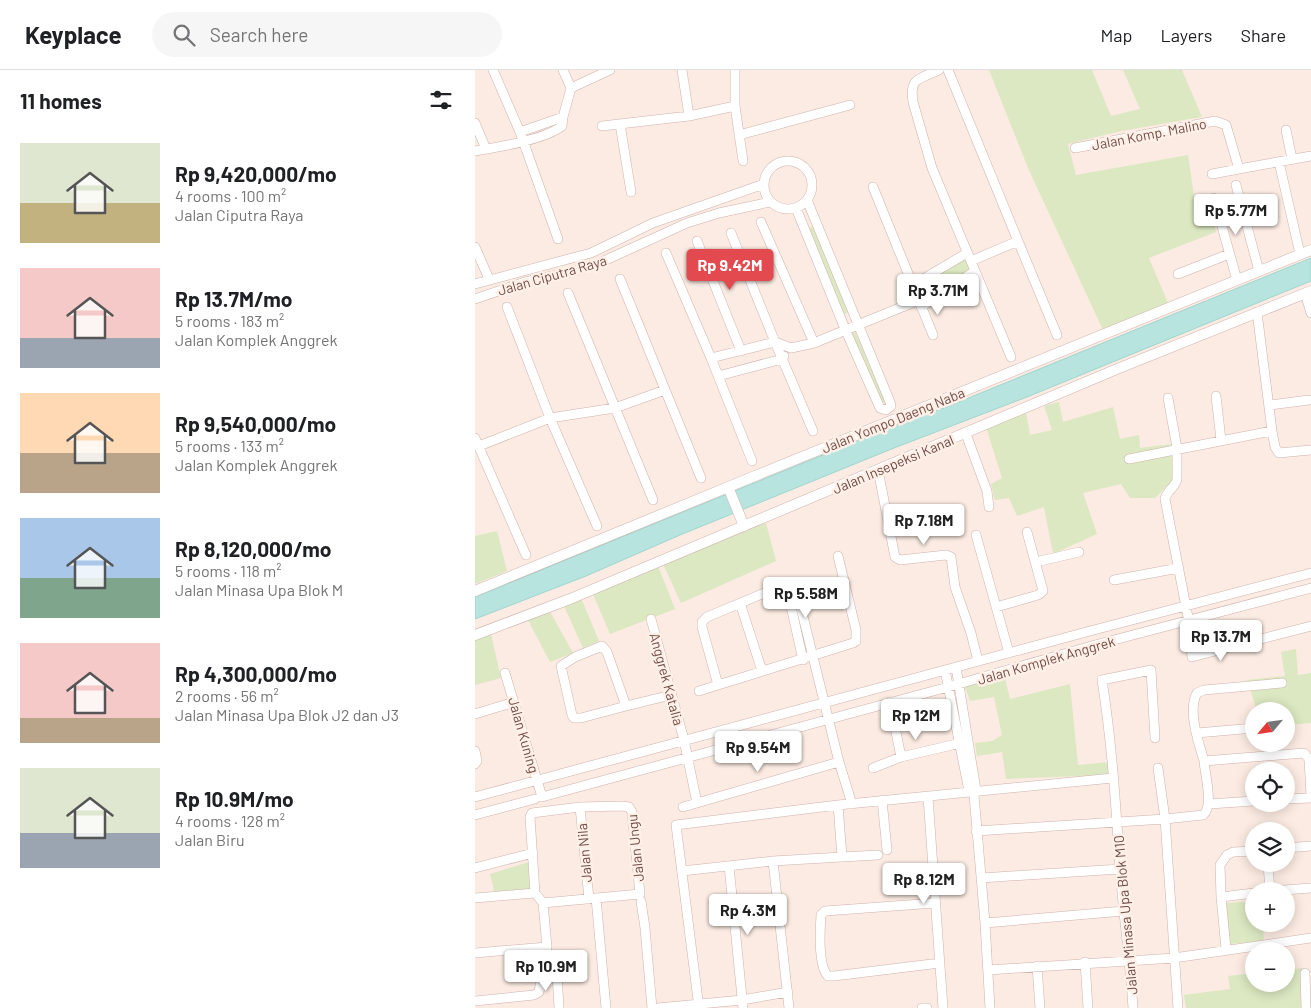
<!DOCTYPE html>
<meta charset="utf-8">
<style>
body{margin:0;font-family:Barlow,sans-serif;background:#f6f6f6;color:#202124;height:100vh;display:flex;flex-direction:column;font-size:19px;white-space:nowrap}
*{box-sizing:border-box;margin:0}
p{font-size:16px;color:#757577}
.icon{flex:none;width:28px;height:28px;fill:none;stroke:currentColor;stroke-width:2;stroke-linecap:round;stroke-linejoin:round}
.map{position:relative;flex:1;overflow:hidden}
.side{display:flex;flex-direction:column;background:#fff;width:475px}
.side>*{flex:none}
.needle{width:32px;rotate:241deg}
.tools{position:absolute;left:770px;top:632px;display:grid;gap:10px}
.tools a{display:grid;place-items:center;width:50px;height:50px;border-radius:50%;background:#fff;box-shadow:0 2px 12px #0003;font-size:25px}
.price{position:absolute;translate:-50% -42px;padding:0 11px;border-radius:5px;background:#fff;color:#222;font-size:16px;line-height:32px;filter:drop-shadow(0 1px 2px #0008)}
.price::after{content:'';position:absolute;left:50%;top:30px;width:15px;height:11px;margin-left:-8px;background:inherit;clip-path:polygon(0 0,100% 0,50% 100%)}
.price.current{background:#e24a4f;color:#fff}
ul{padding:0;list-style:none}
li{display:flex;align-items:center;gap:15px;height:125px;padding:0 20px}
li span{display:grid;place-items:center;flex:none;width:140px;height:100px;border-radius:0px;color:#555}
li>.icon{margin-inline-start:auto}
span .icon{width:60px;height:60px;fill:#fffc;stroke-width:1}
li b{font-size:21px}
h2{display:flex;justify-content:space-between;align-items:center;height:60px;padding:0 20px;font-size:21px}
header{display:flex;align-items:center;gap:30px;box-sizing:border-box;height:70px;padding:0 25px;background:#fff;border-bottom:1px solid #e0e0e0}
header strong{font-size:24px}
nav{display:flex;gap:28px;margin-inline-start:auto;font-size:18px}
.search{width:350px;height:45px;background:#f6f6f6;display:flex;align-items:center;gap:12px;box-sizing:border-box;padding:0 18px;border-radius:28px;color:#757577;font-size:19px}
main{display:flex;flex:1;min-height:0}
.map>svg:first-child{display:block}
.green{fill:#dbe8c1}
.water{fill:#b7e4df;stroke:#9ed5cf}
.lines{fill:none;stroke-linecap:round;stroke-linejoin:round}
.minor-casing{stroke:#ceb2ac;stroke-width:10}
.tertiary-casing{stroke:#ceb2ac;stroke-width:11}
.minor{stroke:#fff;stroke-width:9}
.tertiary{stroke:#fff;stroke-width:10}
.labels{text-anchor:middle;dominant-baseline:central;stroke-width:5;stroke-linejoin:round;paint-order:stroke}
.street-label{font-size:14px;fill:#724d49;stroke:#feefe7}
</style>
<header>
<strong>Keyplace</strong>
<div class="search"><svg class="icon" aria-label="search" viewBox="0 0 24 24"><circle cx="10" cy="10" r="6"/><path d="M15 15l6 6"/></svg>Search here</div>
<nav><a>Map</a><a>Layers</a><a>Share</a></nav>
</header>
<main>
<section class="side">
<h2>11 homes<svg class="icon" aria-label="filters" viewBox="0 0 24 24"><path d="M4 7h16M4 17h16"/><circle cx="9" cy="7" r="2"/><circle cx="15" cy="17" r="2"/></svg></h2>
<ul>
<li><span style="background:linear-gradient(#dfe7d0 60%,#c2b280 0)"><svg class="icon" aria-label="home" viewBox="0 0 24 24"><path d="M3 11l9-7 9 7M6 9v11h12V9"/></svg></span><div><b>Rp 9,420,000/mo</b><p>4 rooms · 100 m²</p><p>Jalan Ciputra Raya</p></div></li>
<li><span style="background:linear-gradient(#f6c9c9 70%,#9aa5b1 0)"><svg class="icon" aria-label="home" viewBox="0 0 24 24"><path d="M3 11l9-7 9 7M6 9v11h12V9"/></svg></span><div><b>Rp 13.7M/mo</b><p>5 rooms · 183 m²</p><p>Jalan Komplek Anggrek</p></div></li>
<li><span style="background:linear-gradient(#ffd9b3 60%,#b9a48a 0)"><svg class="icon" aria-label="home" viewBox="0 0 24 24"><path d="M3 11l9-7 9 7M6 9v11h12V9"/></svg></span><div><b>Rp 9,540,000/mo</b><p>5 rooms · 133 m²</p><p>Jalan Komplek Anggrek</p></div></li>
<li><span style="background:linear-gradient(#a9c7e8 60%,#7fa58c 0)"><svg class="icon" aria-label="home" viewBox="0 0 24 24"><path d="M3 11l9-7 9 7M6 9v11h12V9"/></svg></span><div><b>Rp 8,120,000/mo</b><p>5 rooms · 118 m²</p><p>Jalan Minasa Upa Blok M</p></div></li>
<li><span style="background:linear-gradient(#f6c9c9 75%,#b9a48a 0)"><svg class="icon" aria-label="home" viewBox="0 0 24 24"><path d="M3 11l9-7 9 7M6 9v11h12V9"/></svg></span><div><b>Rp 4,300,000/mo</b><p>2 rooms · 56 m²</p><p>Jalan Minasa Upa Blok J2 dan J3</p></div></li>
<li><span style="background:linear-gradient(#dfe7d0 65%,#9aa5b1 0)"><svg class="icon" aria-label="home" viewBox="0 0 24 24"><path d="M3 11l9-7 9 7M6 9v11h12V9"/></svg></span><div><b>Rp 10.9M/mo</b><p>4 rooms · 128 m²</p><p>Jalan Biru</p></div></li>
</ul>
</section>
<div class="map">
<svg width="836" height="938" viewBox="0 0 836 938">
<rect width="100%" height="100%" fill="#fbebe2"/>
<path class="green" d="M514,0h103l19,46 29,-7 -17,-39h59l20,47 -81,14 -53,13 8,31 112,-20 9,61 14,-4 5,20 -67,26 19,45 -65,27 -75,-162z
M340,156l34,86 -5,2 -35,-86z
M492,187l6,20 -35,20 -15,-13z
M380,262l32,69 -5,2 -31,-69z
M584,332l4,20 50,-15 7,32 19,-4 1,13 31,-4 2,36 -18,18h-25l-9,-14 -38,9 14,41 -44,20 -9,-47 -27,9 -8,-18 -14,2 -4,-16 11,-6 -16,-51 40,-15 4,23 22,-5 -8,-24z
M291,453l10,38 -95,42 -18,-39z
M22,461l10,40 -32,13v-48z
M183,496l17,43 -65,25 -17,-40z
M106,528l18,43 -16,7 -19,-42z
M74,540l24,43 -23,9 -22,-42z
M16,564l10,44 -26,7v-45z
M821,579l2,26 13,-2v50l-25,2v-14h-29l-10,-31 38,-4 -4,-24z
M529,604l6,25 60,-15 8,81 31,-3 -1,13 -102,4 -4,-27 -25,4 -2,-13 17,-2 10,-6 -8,-38 -24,4 -5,-14z
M54,792l4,35 -37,2 -6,-25z
M779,831v23h9l1,17 -34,3 -4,-41z
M827,898v40h-116l-2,-13 46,-6 -2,-13 26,-3v11h32v-14z"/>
<path class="water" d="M836,188v23l-284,116 -133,51 -214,87 -94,41 -111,43v-22l436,-178 33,-11z"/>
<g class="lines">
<g class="minor-casing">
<path id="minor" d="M18,0l27,62 38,107
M88,0l8,18
M207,0l7,46
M464,0c-19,9 -30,7 -26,32l19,66 79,189
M473,0l70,171
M260,36v-36
M0,53l11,26
M145,54l11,68
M127,56l87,-10 46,-10 8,55
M811,60l6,29
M45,62l43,-15 8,-29 39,-18
M264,65l111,-30
M600,78l140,-27 11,4 13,44 72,-13
M0,81c23,-4 69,-11 87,-25l1,-9
M289 115a24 24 0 1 1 48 0a24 24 0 1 1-48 0Z
M804,92l21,92
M737,104l27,-5
M761,115l23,86
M398,117l60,148
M739,128l23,82
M321,138l49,121 35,79 6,2 5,-4 -1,-4 -83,-202
M286,152l53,121
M256,163l44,109 38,89
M222,171l44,110
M0,177l14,32
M191,183l45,105 41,103
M496,191l47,-20 39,94
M703,204l51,-20
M145,209l81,199
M0,214l116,-31 62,-30 111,-39
M438,215l54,-32
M93,223l85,207
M830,223l6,20
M0,229l50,-17 50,-11 22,-7 90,-41 32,-10 51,-11
M32,237l43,111 47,108
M446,237l54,-36
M782,242l15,119
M236,288l64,-16 16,6 23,-5 105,-43
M243,306l64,-17 2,-3
M741,326l5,44
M693,328l9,50v31c-1,8 -10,11 -12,20l24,123 3,35 119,-31
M795,335l39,-5
M491,364l21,57 2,16
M0,368l51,117
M4,376l71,-28 65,-10 50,-18
M654,389l143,-28 3,16 4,6 32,-3
M403,400l17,87 5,3 46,-5 5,2 4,30 16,46 7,28
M501,465l33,118
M363,486l18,74v11l-3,2 -135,42 -16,-58v-5l5,-5 79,-33h5l5,4 43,174 13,42
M561,492l43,-10
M639,510l65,-12
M311,514l17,76
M265,533l22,68
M521,537l42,-12 5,-4 -16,-59
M176,549l33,121 13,63
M481,597l20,123 -2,5 11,128 5,85
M470,600l24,121
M30,603l37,124 406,-110 147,-42 216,-57
M807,613l-78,7 -7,3c-10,17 2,51 7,68l100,-8 5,6 2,36
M224,621l19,-6
M415,632l11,55
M151,636l-45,12h-7l-2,-3 -11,-49 14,-9 27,-11 5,6 19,54 45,-11
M0,644l39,-12
M722,663l57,-5
M0,681l2,10 -2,3
M398,698l28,-11 64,-15
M683,698l7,51 38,-4c11,-8 2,-40 1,-54
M0,727l615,-166 221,-58
M453,727l15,211
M811,729l25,-1
M407,730l5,50
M734,734l45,-3
M147,736l7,1 3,5 8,82 -97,9 -8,-10 -5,-76 2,-4 48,-6z
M105,737l9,92
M208,737l156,-45
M0,745l60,-16
M501,761l189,-12 13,189
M811,778l25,-2
M367,787l36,-2
M298,791l16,147
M793,794l2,27
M254,796l14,142
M0,798l58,-15
M207,801l91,-10 69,-4 -4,-52 275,-27
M506,808l139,-9
M796,821l40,-3
M746,827l33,-4
M0,828l60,-5
M121,828l10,110
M166,831l4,27 7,80
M460,833l-110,8 -4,4c-1,14 -3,51 7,61h6l106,-13
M510,853l139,-12
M751,879l-5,-52 -1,-32 7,-10 6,-3 21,-1
M0,883l72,-6
M610,892l3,46
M562,896l3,42
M513,900l186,-12 137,-20
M830,903l1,35
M82,904l2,34
M0,931l59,-6 5,-3 8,-45 -4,-44
M183,938l84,-8 46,-8
M224,938l-23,-183 162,-20
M447,938h5
M658,938c-3,-46 -9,-91 -13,-137 -4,-64 -8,-128 -18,-191l49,-10 4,68"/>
</g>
<g class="tertiary-casing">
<path id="tertiary" d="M253,417l16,39
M0,521l280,-115 556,-226
M0,565l95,-36 547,-230 194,-78"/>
</g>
<use href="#minor" class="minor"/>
<use href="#tertiary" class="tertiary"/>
</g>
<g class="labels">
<g class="street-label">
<text transform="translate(674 64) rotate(-11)">Jalan Komp. Malino</text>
<text transform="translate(77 205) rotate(-16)">Jalan Ciputra Raya</text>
<text transform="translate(418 350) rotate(-22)">Jalan Yompo Daeng Naba</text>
<text transform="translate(418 394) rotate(-23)">Jalan Insepeksi Kanal</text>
<text transform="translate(571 590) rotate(-16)">Jalan Komplek Anggrek</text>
<text transform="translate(192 609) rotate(75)">Anggrek Katalia</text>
<text transform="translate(49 665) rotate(74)">Jalan Kuning</text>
<text transform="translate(160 778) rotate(-96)">Jalan Ungu</text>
<text transform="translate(109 783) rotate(-95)">Jalan Nila</text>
<text transform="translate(650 845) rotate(-95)">Jalan Minasa Upa Blok M10</text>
</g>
</g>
</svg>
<div class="tools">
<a><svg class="needle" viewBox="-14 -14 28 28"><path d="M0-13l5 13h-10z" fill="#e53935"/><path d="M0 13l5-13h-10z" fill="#757577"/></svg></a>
<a><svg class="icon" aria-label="locate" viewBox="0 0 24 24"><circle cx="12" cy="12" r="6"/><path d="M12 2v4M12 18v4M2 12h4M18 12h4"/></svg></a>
<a><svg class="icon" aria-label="layers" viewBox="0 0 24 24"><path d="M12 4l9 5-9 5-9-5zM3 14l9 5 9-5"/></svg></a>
<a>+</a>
<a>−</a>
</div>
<b class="price" style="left:761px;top:166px">Rp 5.77M</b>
<b class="price current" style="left:255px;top:221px">Rp 9.42M</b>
<b class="price" style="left:463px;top:246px">Rp 3.71M</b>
<b class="price" style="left:449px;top:476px">Rp 7.18M</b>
<b class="price" style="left:331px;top:549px">Rp 5.58M</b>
<b class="price" style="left:746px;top:592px">Rp 13.7M</b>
<b class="price" style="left:441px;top:671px">Rp 12M</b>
<b class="price" style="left:283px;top:703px">Rp 9.54M</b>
<b class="price" style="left:449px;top:835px">Rp 8.12M</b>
<b class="price" style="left:273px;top:866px">Rp 4.3M</b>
<b class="price" style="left:71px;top:922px">Rp 10.9M</b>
</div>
</main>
